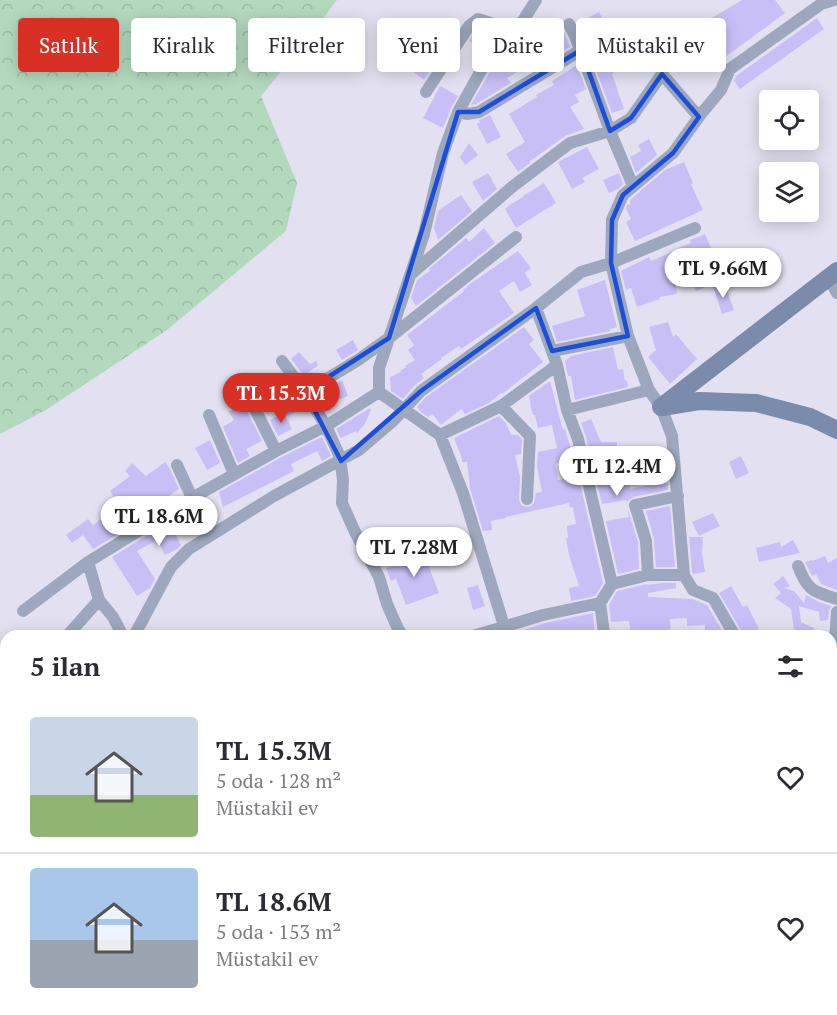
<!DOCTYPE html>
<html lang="tr">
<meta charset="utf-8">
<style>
body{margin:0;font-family:"PT Serif",serif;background:#f2f2f3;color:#2b2b33;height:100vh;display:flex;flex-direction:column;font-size:22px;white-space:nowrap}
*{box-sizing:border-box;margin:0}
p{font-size:20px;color:#7c7c81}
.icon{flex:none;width:33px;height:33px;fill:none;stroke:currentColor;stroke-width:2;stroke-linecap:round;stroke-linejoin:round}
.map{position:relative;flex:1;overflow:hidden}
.side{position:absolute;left:0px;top:630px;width:837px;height:386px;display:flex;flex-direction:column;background:#fff;border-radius:18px 18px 0 0;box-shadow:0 3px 15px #0003}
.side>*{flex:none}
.guide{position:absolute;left:18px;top:18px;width:801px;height:54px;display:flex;gap:12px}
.fabs{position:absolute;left:759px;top:90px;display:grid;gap:12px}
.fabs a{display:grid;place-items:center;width:60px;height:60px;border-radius:6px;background:#fff;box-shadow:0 3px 15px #0003;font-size:30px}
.price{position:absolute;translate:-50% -51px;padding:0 14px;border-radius:21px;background:#fff;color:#222;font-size:20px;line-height:39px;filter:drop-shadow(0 2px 3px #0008)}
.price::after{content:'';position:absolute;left:50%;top:36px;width:18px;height:14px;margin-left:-9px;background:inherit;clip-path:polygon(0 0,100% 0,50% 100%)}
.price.current{background:#d93025;color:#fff}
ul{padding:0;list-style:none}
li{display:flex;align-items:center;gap:18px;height:150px;padding:0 30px}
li+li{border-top:2px solid #e1e1e2}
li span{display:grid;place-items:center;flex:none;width:168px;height:120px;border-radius:6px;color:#555}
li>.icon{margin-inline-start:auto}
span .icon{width:72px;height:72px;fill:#fffc;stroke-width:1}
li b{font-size:26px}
h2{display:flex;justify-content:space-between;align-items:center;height:72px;padding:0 30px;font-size:26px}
.pill{padding:0 21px;border-radius:6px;background:#fff;box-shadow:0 3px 15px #0003;font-size:21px;line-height:54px}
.pill.current{background:#d93025;color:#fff}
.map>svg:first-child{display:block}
.forest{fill:url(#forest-crowns)}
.building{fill:#c8bff7}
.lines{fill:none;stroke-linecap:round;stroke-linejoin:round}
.street{stroke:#9da8be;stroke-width:12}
.secondary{stroke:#7b8bac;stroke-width:18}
.marked{fill:none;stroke:#1d4ed8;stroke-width:4.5;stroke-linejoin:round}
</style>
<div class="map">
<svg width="837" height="1015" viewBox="0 0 837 1015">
<defs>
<pattern id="forest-crowns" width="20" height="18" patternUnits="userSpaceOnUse" patternTransform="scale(1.5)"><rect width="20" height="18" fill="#b3d9bd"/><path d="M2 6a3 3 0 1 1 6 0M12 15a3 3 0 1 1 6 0" fill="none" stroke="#9abba3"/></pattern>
</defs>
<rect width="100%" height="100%" fill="#e3e1f1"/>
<path class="forest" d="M0,0h337l-32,42 -44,54 36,87 -11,48 -119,99 -121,80 -46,24z"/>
<path class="building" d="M742,0h33l10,13 -57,42 -15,9 -6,-8 14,-10 -2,-2 4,-3 -13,-22z
M599,12l8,17 -22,11 -7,-17z
M817,18l7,11 -84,60 -6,-8 2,-5z
M539,26l7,13 18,-7 6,15 -13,6 -2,-5 -18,9 -12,-23z
M480,28l13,7 -8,15 -16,-9 6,-9z
M432,38l13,10 -21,32 -13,-10 13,-19 -1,-1z
M604,50l10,23 -2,1 12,35 -12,4 -21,-56z
M511,51l11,18 -15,9 4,5 -35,21 -5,1 18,-32 15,-7 -3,-5z
M577,65l9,24 -11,6 4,7 -9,5 14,22 -19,7 -36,26 1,1 -12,9 -12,-18 19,-12 -16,-28 28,-17 -1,-2 18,-10 -2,-4z
M440,86l18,10 -7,12 -8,20 -20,-10z
M490,115l11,22 -14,7 -10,-20 3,-2 -1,-2z
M649,139l8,16 -21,18 -6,-16 11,-6 -3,-6z
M469,143l9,12 -13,10 -5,-8z
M587,147l12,22 -17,9 3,4 -13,7 -14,-27z
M684,162l9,21 -2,1 12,26 -68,31 -9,-19 5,-3 -5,-10 1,-4 3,-1v-4l35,-30z
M488,173l9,16 -14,12 -11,-19z
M619,173l4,11 -5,5 -9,4 -6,-13z
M544,183l12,20 -40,25 -11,-19 6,-5 12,-7v-1z
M461,195l11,16 -34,29 -4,-12 3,-14 2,-4z
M484,228l11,15 -79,63 -5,-8 6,-18 13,-9 -1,-2 37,-31 3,4z
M705,234l11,26 -12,6 8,18 -16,7 -9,-22 -13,5 3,20 -18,3 1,2 -23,8 -6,-19 -5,2 -5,-19 28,-14 2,4 28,-12 -1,-1 13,-5 -1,-3z
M518,251l13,17 -6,5 7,12 -12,7 -6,-11 -15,10 15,22 -53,36 -2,-3 -18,12 1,1 -21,15 3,4 -9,7 -12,14 -12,-8 -1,-14 11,-5 -1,-1 6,-4 -1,-1 10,-6 -7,-10 6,-5 -7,-10 57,-44 -1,-1 7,-6z
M605,280l12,47 -7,2v2l-53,11 -5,-16 33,-10 -8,-26z
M725,284l9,26 -12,4 -9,-28z
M668,322l5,15 3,-3 21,25 -27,25 -22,-27 8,-7 -7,-23z
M524,327l10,13 -5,4 14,18 -41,32 -1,-1 -12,10 -24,11 -4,-5 -20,16 -8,-10 -1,-1 -4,3 -8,-6 -3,-4 9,-10z
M353,340l5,10 -16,10 -6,-10z
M613,347l5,23 5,-1 2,12 2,-1 1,7 -53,13 -4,-24h-3l-3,-15 6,-5z
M299,352l11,12 6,-3 2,4 -14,11 -13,-17z
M285,378l20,29 -18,9 -11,-20 -14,8 -5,-9v-2z
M342,380l6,16 -16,6 -2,-4 -9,4 -5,-7z
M550,381l13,49 2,-1 9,30 -19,5 3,16 17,-3v-2l3,-1 25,109 -8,13 -24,5 -2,-13 10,-2 -10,-31 -3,-17h2l-1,-12 9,-2 -3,-17 -3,1 -1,-5 -63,14v1l-11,2 -4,1 1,9 -9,1 -13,-43 -3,-26h-5l-1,-6 -7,-18 45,-22 7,7 5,12h7l4,4 -1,15 -6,1 5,22 -1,22 1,4 3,3 4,1 4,-1 3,-3 2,-10 6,-1 -5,-25 1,-15 19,-4 -5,-23 -14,3 -3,-13h-2l-3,-10h1l-2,-9z
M243,403l19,38 -16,8 4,7 -12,7 -15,-36 11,-7 -5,-8z
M370,408l1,2 -6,14 -8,9 -1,-2 -15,7 -5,-9z
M284,413l8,16 -14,7 -8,-16z
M591,419l10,23h16v12l4,-1 2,7h2l5,29 31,-6v2l7,-2v7l-35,7 -6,5v5l11,35 1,27 -21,5 -12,-53 23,-4 -3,-17 -24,4 -8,-33h2l-2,-16 -4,1 -4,-19 -5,-14z
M322,437l9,19 -9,5 -5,-10 -26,13 3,7 -71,36 -4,-15 61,-34z
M210,440l10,23 -13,7 -12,-22z
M741,456l8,17 -13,6 -7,-17z
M165,462l5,7 9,20 -34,23 1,5 -53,32 -10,-14 -11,8 -6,-8 22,-16 5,6 25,-18 -2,-3 2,-1 -8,-12 20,-15 -5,-5 7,-8 14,13z
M204,500l13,22 -13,8 -7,-12 -16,8 2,5 -7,4 5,10 -4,4 -12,6 -8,-15 -20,11 18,28 -5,9 -13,8 -25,-39z
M670,506l5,61h-19l-2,-28 -8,-28z
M713,513l7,13 -21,10 -7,-14z
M689,537h14l-1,16 3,19 -12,2 -1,-2z
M793,540l7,13 -41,9 -3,-14 24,-6 1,5z
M428,551l3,10 -4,1 12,31 -33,12 -10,-26 -5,2 -5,-13z
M825,556l3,7 9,-5v32l-16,-6 -5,-10 -4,2 -7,-14 7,-2v1z
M783,576l7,10 -6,2 10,3 10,12 2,-8 13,7 12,4 -2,5 -1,9 -8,1 -1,-9 -20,-6 2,16 13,6 -3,8h-16l-4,-27 -16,-11 6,-5 -8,-9z
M662,583h14v5l-28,5v4l44,2 15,6 16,27h-18v-7l-18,1v-8l-17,1 1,17h-17l-1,-5 -22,4 -2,-14 -18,1 -2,-17 8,-14 30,-7v1z
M478,585l7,21 -12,4 -6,-22z
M731,586l12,21 4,-2 12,24 -14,7h-2l-1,-4 -23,-39z
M593,613l2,23h-87v-1l37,-12z"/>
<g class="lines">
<path class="street" d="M569,24l6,12 35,95 21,-13 31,-44 37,43
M426,92l43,-66 9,-7 29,9 15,-6
M458,112l9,2 12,-2 102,-62
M410,275l102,-88 58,-44 40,-12 23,55
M828,277l9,16
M552,351l76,-15
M282,361l23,31 21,34 14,31 3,23 -1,23 13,29 24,45 8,27 11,25 5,7
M244,387l32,64
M305,392l53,-32 31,-22 127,-101
M501,406l29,30 -3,63
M567,410l82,-20
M209,415l25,59
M440,435l61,-29 56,-41
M177,465l15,33
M88,562l11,38 14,17 10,19
M798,566c10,25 14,25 39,33
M648,575l-2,-34 -11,-36 43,-9
M684,575l-12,-139 -11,-29 -12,-17 -21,-54 -17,-73 1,-43 11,-25 50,-42 28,-39 20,-24 9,-21 91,-65 13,-4
M612,584l36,-9h36l9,15 20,8 22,38
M600,603l4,30 -1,3
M23,611l65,-49 104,-64 84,-47 50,-25 53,-34
M504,626l-41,-133 -23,-58 -61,-43v-24l45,-134 19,-81 15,-41 25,-45 31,-32 22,-35
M67,636l32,-36
M134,636l37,-69 18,-18 85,-53 85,-46 34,-29 28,-30 115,-83 45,-36 30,-9 84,-35
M473,636l70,-21 57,-12 12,-19 -34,-145 -11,-29 -10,-45 -21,-57
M833,670l4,-58
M0,703l6,-5
M831,713l6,-1
M831,787h6
M0,793l6,-1
M831,835h6
M0,855l6,-2
M831,887h6
M0,924l6,-2
M0,958l6,32
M831,988h6
M63,1010l1,5
M150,1010l17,5
M473,1010l1,5
M576,1010l3,5
M765,1010v5
M186,1015v-5
M244,1015v-5
M288,1015l40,-5
M493,1015l14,-5
M669,1015l2,-5"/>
<path class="secondary" d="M661,407l176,-136
M662,407l37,-6 57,2 54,14 27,13"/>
</g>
<path class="marked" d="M581,50l29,81 21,-13 31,-44 37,43 -26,36 -50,42 -11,25 -1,43 17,73 -76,15 -16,-43 -115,83 -80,70 -36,-69 84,-54 69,-226h21z"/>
</svg>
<div class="fabs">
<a><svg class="icon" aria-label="locate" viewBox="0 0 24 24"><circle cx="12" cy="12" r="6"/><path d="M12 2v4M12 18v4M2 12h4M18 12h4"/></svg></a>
<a><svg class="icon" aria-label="layers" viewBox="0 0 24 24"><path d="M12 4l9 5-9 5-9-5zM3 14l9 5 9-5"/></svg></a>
</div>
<b class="price" style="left:723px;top:299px">TL 9.66M</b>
<b class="price current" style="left:281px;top:424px">TL 15.3M</b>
<b class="price" style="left:617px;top:497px">TL 12.4M</b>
<b class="price" style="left:159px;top:547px">TL 18.6M</b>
<b class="price" style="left:414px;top:578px">TL 7.28M</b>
<div class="guide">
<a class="pill current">Satılık</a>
<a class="pill">Kiralık</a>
<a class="pill">Filtreler</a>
<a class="pill">Yeni</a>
<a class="pill">Daire</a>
<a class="pill">Müstakil ev</a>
</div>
<section class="side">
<h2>5 ilan<svg class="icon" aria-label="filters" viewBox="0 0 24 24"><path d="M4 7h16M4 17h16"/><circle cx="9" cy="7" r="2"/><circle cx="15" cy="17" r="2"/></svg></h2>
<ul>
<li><span style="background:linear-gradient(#c9d6e8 65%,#8fb573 0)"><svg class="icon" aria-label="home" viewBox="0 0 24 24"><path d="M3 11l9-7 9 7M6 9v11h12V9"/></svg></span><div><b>TL 15.3M</b><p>5 oda · 128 m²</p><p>Müstakil ev</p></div><svg class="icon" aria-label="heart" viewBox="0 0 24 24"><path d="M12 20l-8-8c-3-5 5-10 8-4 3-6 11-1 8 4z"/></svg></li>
<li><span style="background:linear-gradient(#a9c7e8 60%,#9aa5b1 0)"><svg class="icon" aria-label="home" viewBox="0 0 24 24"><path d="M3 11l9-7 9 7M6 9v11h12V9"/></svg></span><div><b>TL 18.6M</b><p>5 oda · 153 m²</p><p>Müstakil ev</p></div><svg class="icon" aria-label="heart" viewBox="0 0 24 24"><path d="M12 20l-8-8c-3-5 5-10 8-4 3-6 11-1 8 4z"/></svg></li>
</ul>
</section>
</div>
